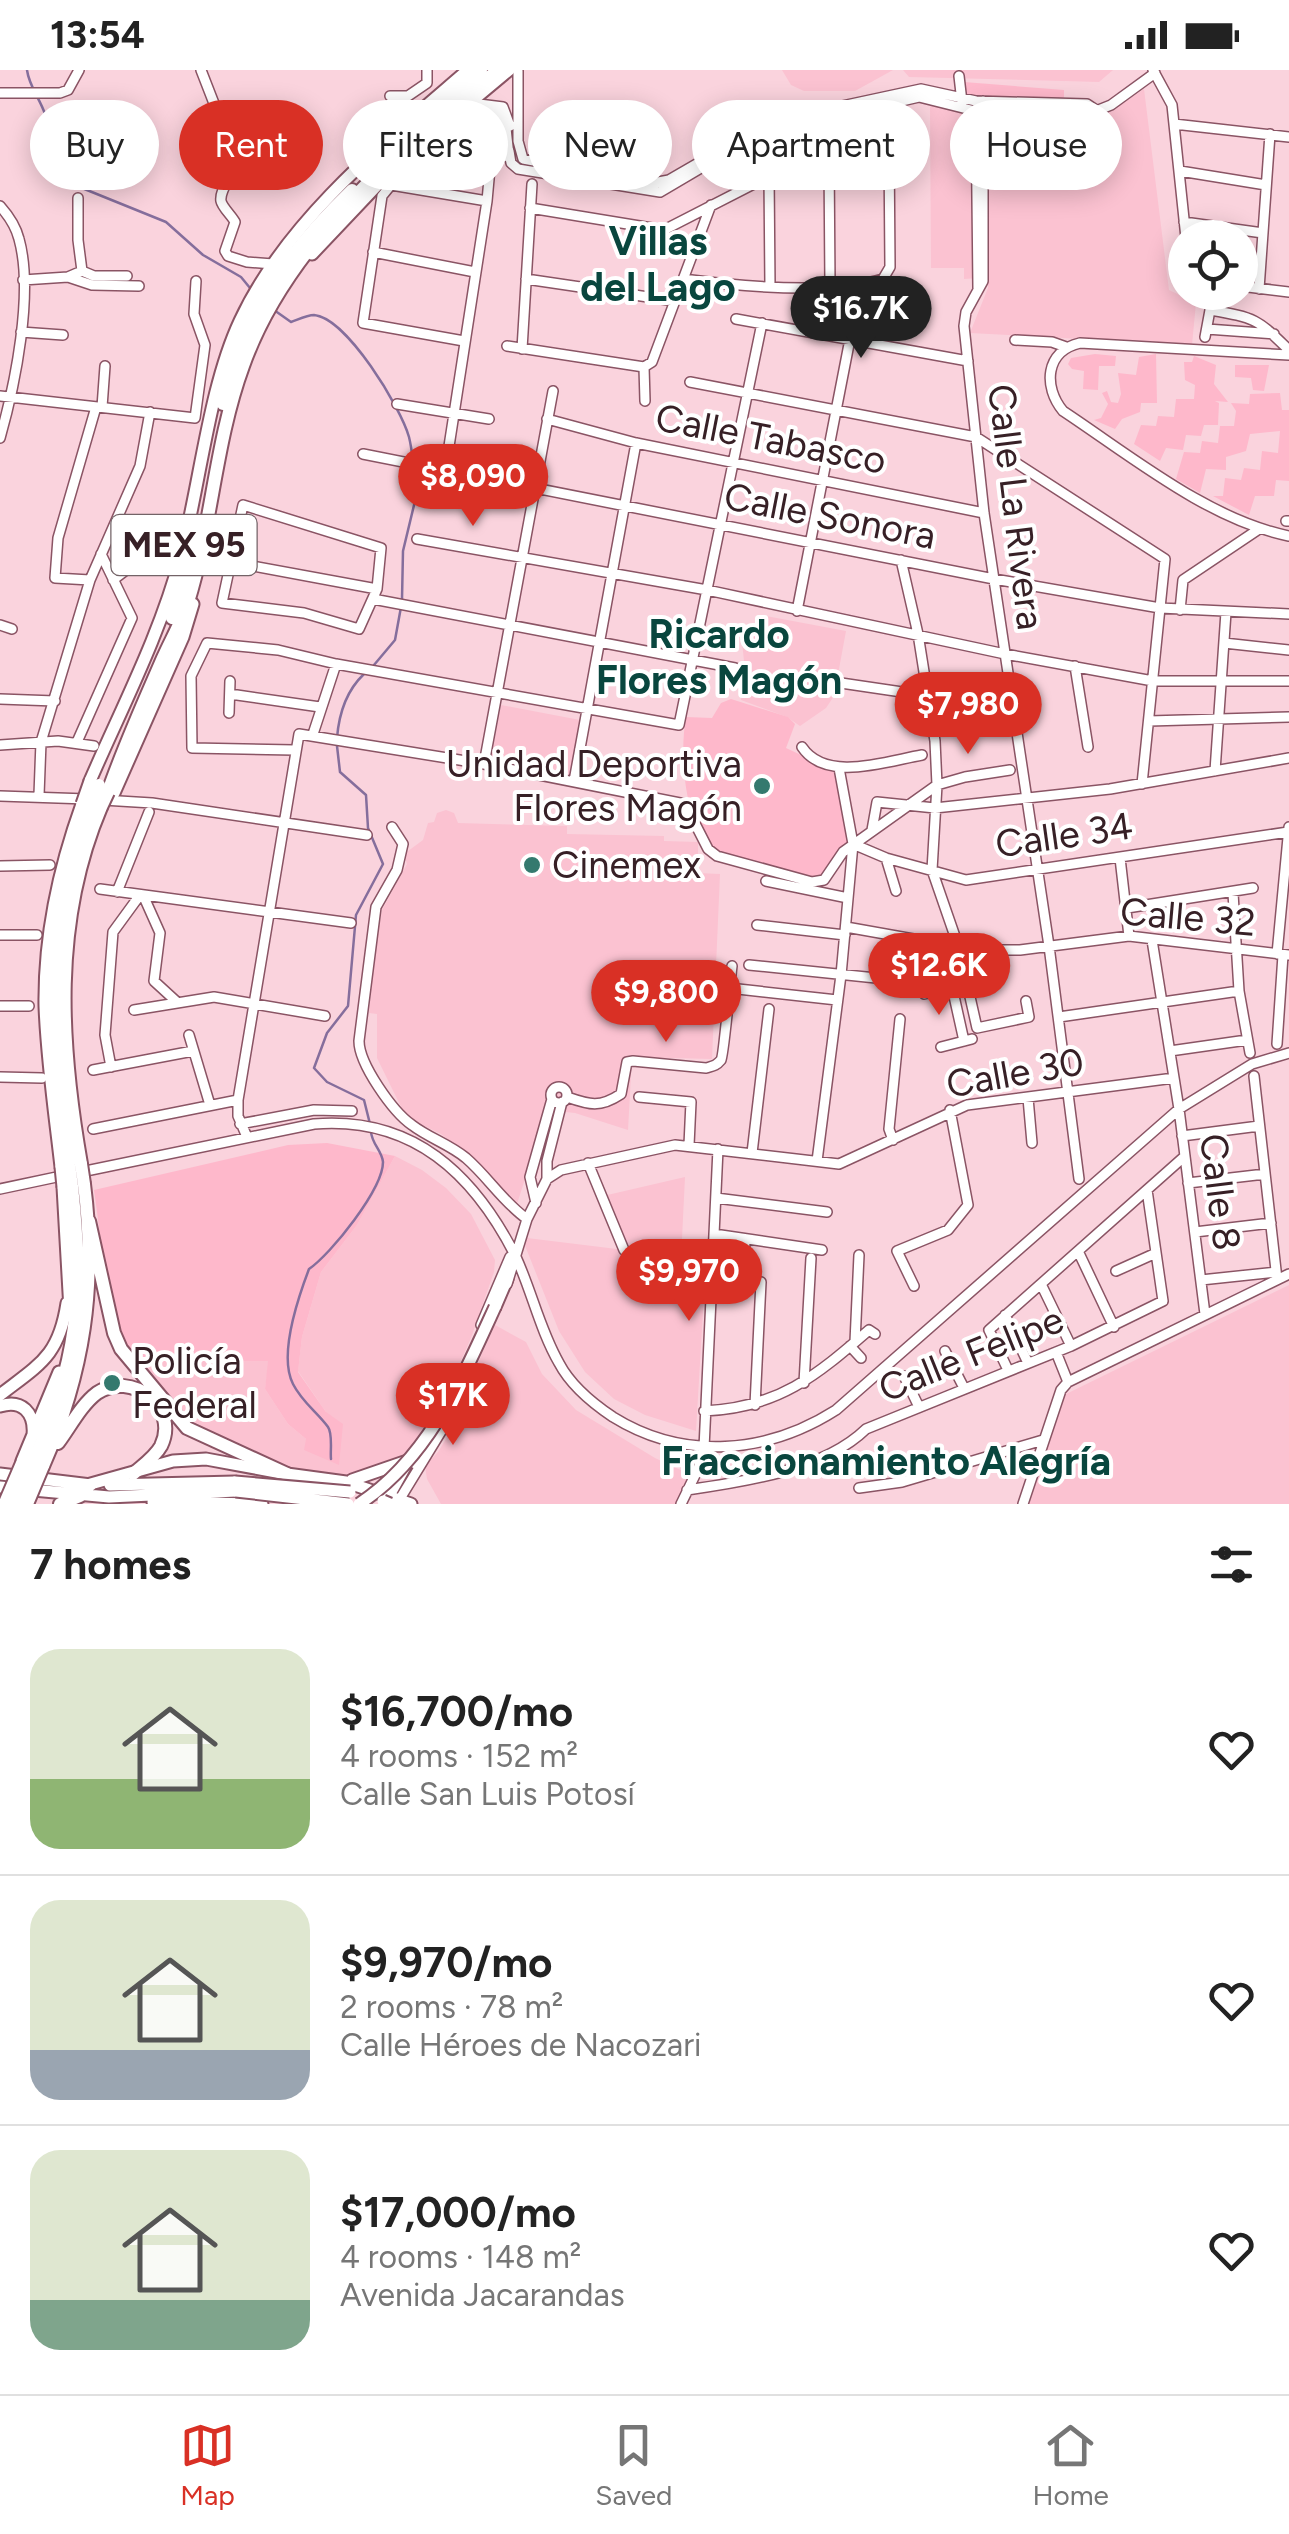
<!DOCTYPE html>
<meta charset="utf-8">
<style>
body{margin:0;font-family:Figtree,sans-serif;background:#f6f6f6;color:#222;height:100vh;display:flex;flex-direction:column;font-size:38px;white-space:nowrap}
*{box-sizing:border-box;margin:0}
p{font-size:32px;color:#767676}
.icon{flex:none;width:55px;height:55px;fill:none;stroke:currentColor;stroke-width:2;stroke-linecap:round;stroke-linejoin:round}
.map{position:relative;height:1434px;overflow:hidden}
.side{display:flex;flex-direction:column;background:#fff;flex:1}
.side>*{flex:none}
.top-card{position:absolute;left:30px;top:30px;width:1230px;height:90px;display:flex;gap:20px}
.buttons{position:absolute;left:1168px;top:150px;display:grid;gap:20px}
.buttons a{display:grid;place-items:center;width:90px;height:90px;border-radius:50%;background:#fff;box-shadow:0 5px 25px #0003;font-size:50px}
.price{position:absolute;translate:-50% -85px;padding:0 22px;border-radius:35px;background:#d93025;color:#fff;font-size:32px;line-height:65px;filter:drop-shadow(0 2px 5px #0008)}
.price::after{content:'';position:absolute;left:50%;top:60px;width:30px;height:22px;margin-left:-15px;background:inherit;clip-path:polygon(0 0,100% 0,50% 100%)}
.price.selected{background:#222;color:#fff}
ul{padding:0;list-style:none}
li{display:flex;align-items:center;gap:30px;height:250px;padding:0 30px}
li+li{border-top:2px solid #e0e0e0}
li span{display:grid;place-items:center;flex:none;width:280px;height:200px;border-radius:30px;color:#555}
li>.icon{margin-inline-start:auto}
span .icon{width:120px;height:120px;fill:#fffc;stroke-width:1}
li b{font-size:42px}
h2{display:flex;justify-content:space-between;align-items:center;height:120px;padding:0 30px;font-size:42px}
.pill{padding:0 35px;border-radius:45px;background:#fff;box-shadow:0 5px 25px #0003;font-size:35px;line-height:90px}
.pill.selected{background:#d93025;color:#fff}
.status{display:flex;justify-content:space-between;align-items:center;height:70px;padding:0 50px;background:#fff;direction:ltr}
.status svg{height:28px;fill:currentColor}
.menu{display:flex;justify-content:space-around;align-items:center;height:140px;border-top:2px solid #e0e0e0;background:#fff;font-size:28px;color:#767676}
.menu a{display:grid;justify-items:center;gap:5px}
.menu .selected{color:#d93025}
.map>svg:first-child{display:block}
.built{fill:#fbc2d1}
.green{fill:#feb8cb}
.lines{fill:none;stroke-linecap:round;stroke-linejoin:round}
.stream{stroke:#856e9c;stroke-width:2.5}
.minor-casing{stroke:#8a5464;stroke-width:12}
.major-casing{stroke:#8a5464;stroke-width:15}
.highway-casing{stroke:#8a5464;stroke-width:16}
.minor{stroke:#fff;stroke-width:9}
.major{stroke:#fff;stroke-width:11}
.highway{stroke:#fff;stroke-width:12}
.major-bridge-casing{stroke:#8a5464;stroke-width:15;stroke-linecap:butt}
.highway-bridge-casing{stroke:#8a5464;stroke-width:16;stroke-linecap:butt}
.major-bridge{stroke:#fff;stroke-width:11}
.highway-bridge{stroke:#fff;stroke-width:12}
.poi-dot{fill:#34796e;stroke:#fff;stroke-width:4}
.labels{text-anchor:middle;dominant-baseline:central;stroke-width:8;stroke-linejoin:round;paint-order:stroke}
.shield{fill:#fff;stroke:#736367;stroke-width:2.5}
.shield-label{font-size:35px;font-weight:bold;fill:#372026}
.street-label{font-size:38px;fill:#372026;stroke:#fff}
.poi-label{font-size:38px;fill:#372026;stroke:#fff;text-anchor:start}
.neighbourhood-label{font-size:40px;font-weight:bold;fill:#09463e;stroke:#fff}
</style>
<div class="status"><b>13:54</b><svg viewBox="0 0 49 12"><path d="M0 12V9h3v3zM5 12V6h3v6zM10 12V3h3v9zM15 12V0h3v12zM26 1h20v11H26zM47 4h2v5h-2z"/></svg></div>
<div class="map">
<svg width="1289" height="1434" viewBox="0 0 1289 1434">
<rect width="100%" height="100%" fill="#fad3dd"/>
<path class="built" d="M782,0h111l-38,21h-51l-13,-6z
M903,0h210l-14,12 -190,-5z
M1144,19l25,201 27,13 -4,42 -222,-12 18,-45 -2,-172h106l19,-5z
M930,34l42,11v92l7,71 -15,1v-11h-33z
M760,545l86,16 -12,65 -8,12 -26,18 -13,-9 -46,-17 4,-30 -4,-37 14,2z
M501,635l79,15 -10,59 -80,-14z
M446,740l8,3 4,10 109,3v8l97,2v5l34,1v31l22,1 -8,185 -80,-2 -4,73 -53,-17 -28,-3 -30,94 -50,-50 -26,-20 -35,-17 -29,-59v-44l-8,-1 4,-55 9,-48 25,-46 -3,-10 19,-14 5,-17 6,-1 3,-9z
M395,1086l27,14 24,18 25,26 24,46 -1,12 -23,66 -26,59 -38,62 -46,21 -55,-3 -101,-38 -67,-76 131,-2 -4,28 23,35 18,15 20,-27 -28,-41 4,-34 19,-65 36,-47z
M685,1107l-4,82 25,2 -10,170 -51,-16 -31,-16 -29,-27 -26,-41 -35,-88 3,-5 98,12 -22,-54z
M1289,1215v219h-260l35,-109z
M495,1255l31,17 16,32 34,36 79,48 34,16 -12,30h-236l-14,-25 -2,-13 13,-14 29,-47 4,-27z"/>
<path class="green" d="M964,12l100,8v7l-5,7 -91,-7z
M1095,284l21,2 -1,10h-16l-1,24 -15,-1 1,-18 -12,-2 -4,-5 3,-6z
M1156,284l1,49h-16l-1,9 -18,7 -7,10 -21,-9 7,-2 7,-14 -6,-11 5,-2 4,11 7,1 3,-9 -3,-21 18,2 3,-18z
M1194,286l22,9 -2,19 14,18 -13,-1 4,2 -1,22h-14l-3,11 -15,-1 -3,15 -17,-2 -6,13 -26,-17 7,-19 15,1 2,-10 16,1 2,-18h18l1,-14 -10,-5 -1,-18h8z
M1235,295h34l-5,26 -11,-1 -2,-12 -16,-1z
M1280,323l2,17h7v71l-13,-1 -2,16h-19l-6,19 -36,-19h10l2,-18 16,2 3,-12 16,2 2,-19 16,2 2,-22 -30,3 -4,17 -20,6v13l-20,-1 -6,24 -24,-14 8,-27 16,1 2,-12 16,2 2,-17h14l2,-15 -5,-8 18,1 1,-10z
M731,629l57,18 7,7 -9,24 47,22 18,70 -11,10 -18,28 -4,2 -101,-26c-33,-26 -38,-98 -31,-137l26,1 9,-15z
M327,1073l68,13 -38,69 -36,47 -19,65 -4,35 28,40 17,12 -4,41 -35,-15 2,-11 -18,-15 -23,-35 3,-28 -130,2c-35,-49 -35,-115 -44,-173l194,-45z"/>
<g class="lines">
<path class="stream" d="M27,0c2,16 13,29 18,44 10,28 6,50 32,72l89,36 37,33 38,22 9,11
M274,240l17,12c6,-2 16,-7 23,-7 33,3 87,93 95,122 2,8 3,16 4,24
M402,529l1,-48 12,-50 -2,-32
M374,595l21,-25 6,-33
M337,668c2,-25 9,-47 27,-64
M337,676l3,26 26,23 2,33 15,36 -27,51 -8,91 -21,27 -13,35 13,14 37,18 6,24
M331,1389c-1,-8 2,-25 -3,-32 -11,-15 -26,-25 -35,-43 -15,-29 5,-86 16,-115 22,-15 74,-80 74,-107 -1,-11 -11,-18 -12,-30"/>
<g class="minor-casing">
<path id="minor" d="M201,0l35,90c-1,13 -17,29 -15,41 1,6 11,15 14,21l-10,29 3,5 19,6 26,2
M1153,0l19,35 14,133
M518,1v70l5,18 130,24 16,-3 119,-69 40,-2 93,-20 55,12 111,3 9,6
M959,6l3,26
M0,23h60l8,-3 11,-20
M390,26h18l19,-13v-13
M983,31v180l-17,31 -2,14 20,187 65,433 30,233
M479,34l24,3 7,19
M976,39l2,179
M1174,54l115,13
M509,81l2,12 7,6 142,23 119,-70 36,-1 104,-24 64,16 103,2 25,-10 44,-32
M449,83l42,5
M829,88l1,127
M791,97l17,-49
M779,101l16,-55
M1180,101l86,14
M769,105l1,112
M0,136c8,9 16,21 19,33 15,54 -4,146 -19,199
M530,138l134,22 115,-59 120,-24
M1184,152l79,11
M373,182l102,20
M82,201l12,5h33
M68,207l14,-6 -4,-31v-42
M526,209l149,22
M683,209c55,7 147,16 200,0l7,-12 -1,-119
M23,210l45,-3 24,8 47,1
M1240,216l49,6
M1259,219l11,-155
M736,249l232,42
M1207,259l67,5
M21,262l42,3
M1205,267l5,-27c46,8 46,8 79,40
M1015,270l37,2 14,5
M464,271l-101,-18 19,-127 9,-11 96,16
M507,276l137,21
M522,279l10,-165
M1289,285l-209,-12c-35,8 -37,44 -17,68 68,45 146,109 226,125
M644,297l8,-5 59,-157
M644,297l1,34
M690,312l286,55 189,122 -23,225
M0,326l195,22 10,-73 -11,-31 2,-33
M397,334l92,15
M102,337l3,-41
M547,349l89,24 348,70
M363,384l631,125 166,29 129,6
M445,402l42,-271 6,-66
M243,435l138,43 -4,41 -18,40 -55,-16 -82,-10z
M1286,451h3
M417,469l290,51 298,64 148,27h136
M901,490l17,74 17,107 2,44 -5,85 27,78 18,80 52,-11 -3,-16
M231,492l146,27
M90,510l-35,-2 3,-40 38,-131
M113,510l33,-25
M373,529l362,69
M1180,540l3,-30 76,-51
M797,541l53,-272
M0,555l12,4
M1224,573l65,7
M1075,596l13,81
M841,613l88,13
M230,624l90,13
M0,629l55,2
M229,643l1,-32
M1149,651l140,-4
M313,664l23,-70
M77,672l55,-124 -31,-64
M0,675l58,-4 36,5
M802,677c24,36 85,14 120,8
M294,680l-102,-2 -1,-72 16,-33 71,7 58,14 343,61 83,-402
M484,694l69,-373
M1215,701l11,-159
M574,711l62,-338
M39,725l2,-53 49,-162 50,-114 10,-54
M0,726l87,3
M103,730l49,3 215,32
M392,757l11,17 -6,26 -21,37 -17,134c0,23 34,71 53,84 17,13 37,19 54,33 22,19 37,44 61,61
M872,760l5,-28 58,6 175,-19 179,-31
M853,774l33,14 80,22 322,-48
M886,788l10,33
M1120,788l9,78
M0,796l50,-1
M766,811l82,17
M100,819l251,34
M117,822l32,-80
M1233,823l6,98 11,62
M143,825l17,38 -6,48 24,22
M1127,838l126,-20
M757,855l88,10
M846,857l129,23h45l109,-14 160,19
M0,865h37
M1152,870l27,169 26,205
M1277,884l12,-127
M935,891l9,28
M749,895l156,16
M952,917l12,54
M729,918l108,12
M924,924l31,-7
M0,936h29
M134,940l80,-13 111,19
M1059,947l180,-26
M189,965l21,70
M1277,974l6,-89
M941,977l31,-8
M1170,981l77,-11
M111,997l-6,-32 8,-103 27,-37
M93,1000l100,-19
M1254,1006l23,203
M0,1007l42,1
M551 1025a8 8 0 1 1 16 0a8 8 0 1 1-16 0Z
M567,1027c23,8 33,11 54,-3l6,-32 6,-1 73,7c7,-2 10,-2 15,-8 3,-5 9,-80 11,-94
M639,1027l52,5 -2,43
M1028,1028l4,45
M240,1054l74,-14 38,1
M93,1059l145,-29
M1182,1066l77,-10
M247,1067l-9,-21v-16l61,-366 185,30 201,40 23,45 9,7 95,26 12,-2 19,-28 94,-67 28,-8 45,-7
M893,1070l-4,-11 11,-110
M752,1083l17,-144
M817,1091l24,-186 12,-131 -14,-76
M588,1093l36,87
M81,1102l233,-48c99,-8 160,50 202,133 16,35 24,73 43,106 12,23 33,40 54,54 71,44 154,37 223,-7l343,-301 73,-45 37,-11
M547,1109l14,-9 114,-25 164,19 128,-59 207,-27
M1188,1113l77,-9
M0,1119l66,-14
M716,1128l111,14
M536,1133l-6,-26 22,-78
M1195,1162l76,-9
M714,1164l108,16
M1078,1181l36,76
M744,1196l1,-27
M1116,1201l40,-18
M1201,1210l75,-8
M507,1214l20,-65 20,-40v-18l15,-59
M1041,1214l30,62
M914,1216l-17,-35 51,-21 20,-25 -18,-95
M1005,1245l23,48
M481,1255l29,-68
M855,1272l4,-87
M850,1276l11,12
M945,1281l19,37
M1056,1282l12,30
M1008,1300l-19,-40 196,-174
M904,1306l15,31
M1068,1312l221,-108
M804,1313l7,-125
M755,1335l6,-123
M704,1341c74,-3 112,-35 165,-81l6,4
M859,1418l43,-6 141,-42
M687,1420c57,-8 137,-20 179,-61l205,-83 92,-45 -16,-111
M387,1431l19,-34
M398,1432l47,-77 27,-57
M681,1434l17,-35 6,-21 14,-299
M1023,1434l38,-114 7,-8"/>
</g>
<g class="major-casing">
<path id="major" d="M440,60l44,-19 15,2 5,6 4,37
M312,184l88,-93 109,-91
M90,711c32,-74 70,-146 91,-225 19,-72 28,-169 59,-235 46,-100 147,-181 228,-251
M114,723l69,-156 10,-33
M61,1097c-6,-53 -14,-107 -16,-161 -1,-69 14,-138 37,-202
M63,1117l7,123
M495,1237l12,-28
M0,1325c40,-31 59,-39 67,-92
M0,1336c22,-7 35,7 33,29
M22,1391l37,-89
M0,1404l91,11
M352,1410l58,-20 8,4
M87,1415l86,-24 33,-2 81,15 59,8 65,22
M110,1415l125,-3
M0,1417l109,10 127,-6
M153,1432l109,2"/>
</g>
<g class="highway-casing">
<path id="highway" d="M376,94l105,-94
M223,334c20,-91 64,-151 129,-214
M172,548l15,-48
M108,722c16,-46 36,-90 55,-134 8,-18 19,-37 25,-56 24,-77 27,-160 55,-236 43,-122 157,-218 255,-296
M81,1094c-21,-120 -29,-242 20,-357
M69,1095c-8,-72 -20,-145 -14,-217 4,-50 20,-96 36,-143
M89,1151l25,112 7,16 66,79 100,46
M58,1373c12,-16 23,-38 39,-50 34,-23 83,14 64,53 -6,11 -19,20 -28,28
M32,1394c46,-101 52,-168 40,-278
M43,1396c41,-93 54,-181 41,-282
M60,1434l20,-8"/>
</g>
<use href="#minor" class="minor"/>
<use href="#major" class="major"/>
<use href="#highway" class="highway"/>
<g class="major-bridge-casing">
<path id="major-bridge" d="M82,734l8,-23
M61,1097l2,20
M235,1412l115,10
M236,1421l112,13
M383,1431l7,3
M4,1434l18,-42
M359,1434c69,-45 103,-125 136,-197"/>
</g>
<g class="highway-bridge-casing">
<path id="highway-bridge" d="M91,735l8,-20
M101,737l7,-15
M81,1094l3,20
M69,1095l3,21
M15,1434l17,-40
M27,1434l16,-38"/>
</g>
<use href="#major-bridge" class="major-bridge"/>
<use href="#highway-bridge" class="highway-bridge"/>
</g>
<g class="poi-dot">
<circle cx="762" cy="716" r="10"/>
<circle cx="532" cy="795" r="10"/>
<circle cx="112" cy="1313" r="10"/>
</g>
<g class="labels">
<rect class="shield" x="111.5" y="445" width="145" height="60" rx="8"/>
<g class="shield-label">
<text x="184" y="475">MEX 95</text>
</g>
<g class="street-label">
<text transform="translate(771 369) rotate(11)">Calle Tabasco</text>
<text transform="translate(1016 437) rotate(83)">Calle La Rivera</text>
<text transform="translate(830 446) rotate(11)">Calle Sonora</text>
<text transform="translate(1064 765) rotate(-8)">Calle 34</text>
<text transform="translate(1188 847) rotate(5)">Calle 32</text>
<text transform="translate(1015 1003) rotate(-10)">Calle 30</text>
<text transform="translate(1220 1122) rotate(83)">Calle 8</text>
<text transform="translate(971 1284) rotate(-22)">Calle Felipe</text>
</g>
<g class="poi-label">
<text x="742" y="694" text-anchor="end">Unidad Deportiva<tspan x="742" dy="44">Flores Magón</tspan></text>
<text x="552" y="795">Cinemex</text>
<text x="132" y="1291">Policía<tspan x="132" dy="44">Federal</tspan></text>
</g>
<g class="neighbourhood-label">
<text x="658" y="171">Villas<tspan x="658" dy="46">del Lago</tspan></text>
<text x="719" y="564">Ricardo<tspan x="719" dy="46">Flores Magón</tspan></text>
<text x="886" y="1391">Fraccionamiento Alegría</text>
</g>
</g>
</svg>
<div class="buttons">
<a><svg class="icon" aria-label="locate" viewBox="0 0 24 24"><circle cx="12" cy="12" r="6"/><path d="M12 2v4M12 18v4M2 12h4M18 12h4"/></svg></a>
</div>
<b class="price selected" style="left:861px;top:291px">$16.7K</b>
<b class="price" style="left:473px;top:459px">$8,090</b>
<b class="price" style="left:968px;top:687px">$7,980</b>
<b class="price" style="left:939px;top:948px">$12.6K</b>
<b class="price" style="left:666px;top:975px">$9,800</b>
<b class="price" style="left:689px;top:1254px">$9,970</b>
<b class="price" style="left:453px;top:1378px">$17K</b>
<div class="top-card">
<a class="pill">Buy</a>
<a class="pill selected">Rent</a>
<a class="pill">Filters</a>
<a class="pill">New</a>
<a class="pill">Apartment</a>
<a class="pill">House</a>
</div>
</div>
<section class="side">
<h2>7 homes<svg class="icon" aria-label="filters" viewBox="0 0 24 24"><path d="M4 7h16M4 17h16"/><circle cx="9" cy="7" r="2"/><circle cx="15" cy="17" r="2"/></svg></h2>
<ul>
<li><span style="background:linear-gradient(#dfe7d0 65%,#8fb573 0)"><svg class="icon" aria-label="home" viewBox="0 0 24 24"><path d="M3 11l9-7 9 7M6 9v11h12V9"/></svg></span><div><b>$16,700/mo</b><p>4 rooms · 152 m²</p><p>Calle San Luis Potosí</p></div><svg class="icon" aria-label="heart" viewBox="0 0 24 24"><path d="M12 20l-8-8c-3-5 5-10 8-4 3-6 11-1 8 4z"/></svg></li>
<li><span style="background:linear-gradient(#dfe7d0 75%,#9aa5b1 0)"><svg class="icon" aria-label="home" viewBox="0 0 24 24"><path d="M3 11l9-7 9 7M6 9v11h12V9"/></svg></span><div><b>$9,970/mo</b><p>2 rooms · 78 m²</p><p>Calle Héroes de Nacozari</p></div><svg class="icon" aria-label="heart" viewBox="0 0 24 24"><path d="M12 20l-8-8c-3-5 5-10 8-4 3-6 11-1 8 4z"/></svg></li>
<li><span style="background:linear-gradient(#dfe7d0 75%,#7fa58c 0)"><svg class="icon" aria-label="home" viewBox="0 0 24 24"><path d="M3 11l9-7 9 7M6 9v11h12V9"/></svg></span><div><b>$17,000/mo</b><p>4 rooms · 148 m²</p><p>Avenida Jacarandas</p></div><svg class="icon" aria-label="heart" viewBox="0 0 24 24"><path d="M12 20l-8-8c-3-5 5-10 8-4 3-6 11-1 8 4z"/></svg></li>
</ul>
</section>
<nav class="menu">
<a class="selected"><svg class="icon" aria-label="map" viewBox="0 0 24 24"><path d="M3 6l6-2 6 2 6-2v14l-6 2-6-2-6 2zM9 4v14M15 6v14"/></svg>Map</a>
<a><svg class="icon" aria-label="saved" viewBox="0 0 24 24"><path d="M7 4h10v16l-5-4-5 4z"/></svg>Saved</a>
<a><svg class="icon" aria-label="home" viewBox="0 0 24 24"><path d="M3 11l9-7 9 7M6 9v11h12V9"/></svg>Home</a>
</nav>
